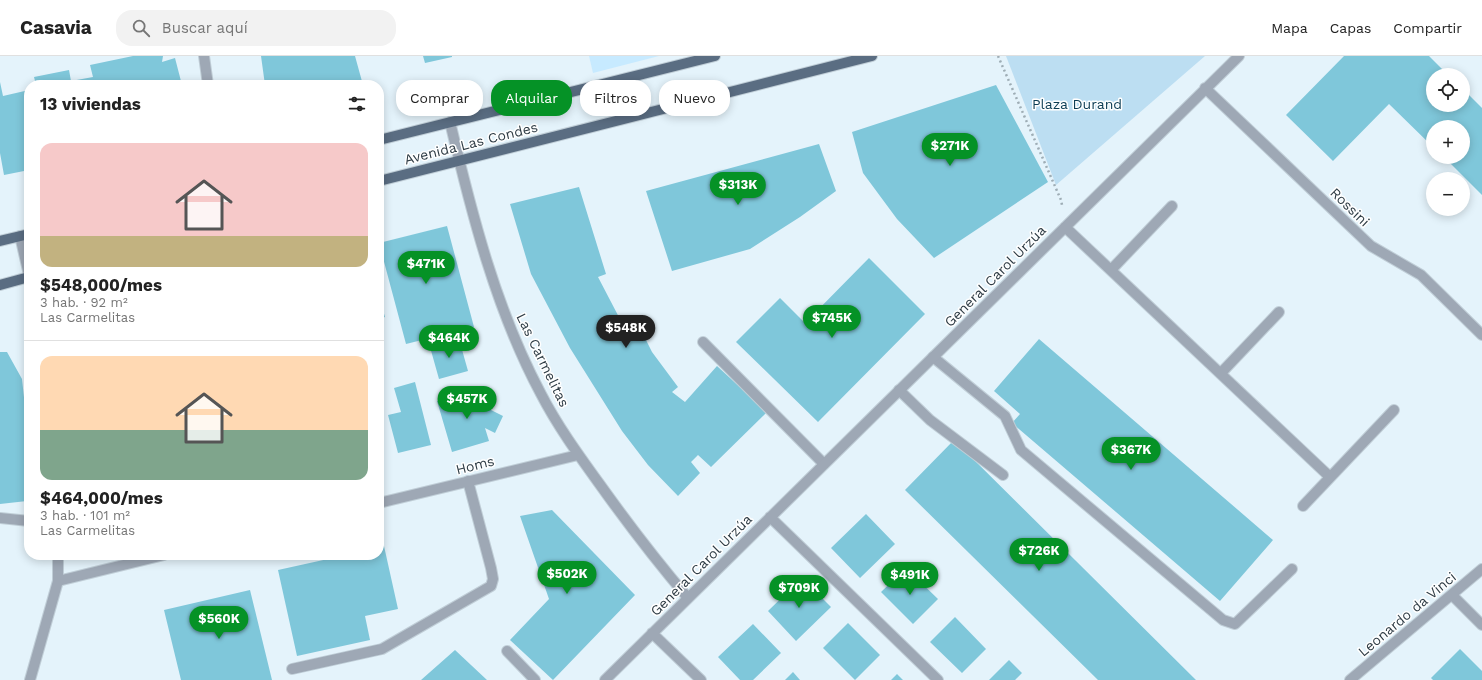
<!DOCTYPE html>
<html lang="es">
<meta charset="utf-8">
<style>
body{margin:0;font-family:"Work Sans",sans-serif;background:#f2f2f2;color:#222;height:100vh;display:flex;flex-direction:column;font-size:15px;white-space:nowrap}
*{box-sizing:border-box;margin:0}
p{font-size:13px;color:#767676}
.icon{flex:none;width:22px;height:22px;fill:none;stroke:currentColor;stroke-width:2;stroke-linecap:round;stroke-linejoin:round}
.map{position:relative;flex:1;overflow:hidden}
.sheet{position:absolute;left:24px;top:24px;width:360px;height:480px;display:flex;flex-direction:column;background:#fff;border-radius:16px;box-shadow:0 2px 10px #0003}
.sheet>*{flex:none}
.top-card{position:absolute;left:396px;top:24px;width:380px;height:36px;display:flex;gap:8px}
.buttons{position:absolute;left:1426px;top:12px;display:grid;gap:8px}
.buttons a{display:grid;place-items:center;width:44px;height:44px;border-radius:50%;background:#fff;box-shadow:0 2px 10px #0003;font-size:20px}
.price{position:absolute;translate:-50% -34px;padding:0 9px;border-radius:14px;background:#059226;color:#fff;font-size:13px;line-height:26px;filter:drop-shadow(0 1px 2px #0008)}
.price::after{content:'';position:absolute;left:50%;top:24px;width:12px;height:9px;margin-left:-6px;background:inherit;clip-path:polygon(0 0,100% 0,50% 100%)}
.price.active{background:#222;color:#fff}
ul{padding:0;list-style:none}
li{display:grid;align-content:center;gap:8px;height:212px;padding:0 16px}
li+li{border-top:1px solid #e0e0e0}
li span{display:grid;place-items:center;height:124px;border-radius:12px;color:#555}
li>.icon{margin-inline-start:auto}
span .icon{width:72px;height:72px;fill:#fffc;stroke-width:1}
li b{font-size:17px}
h2{display:flex;justify-content:space-between;align-items:center;height:48px;padding:0 16px;font-size:17px}
.pill{padding:0 14px;border-radius:16px;background:#fff;box-shadow:0 2px 10px #0003;font-size:14px;line-height:36px}
.pill.active{background:#059226;color:#fff}
header{display:flex;align-items:center;gap:24px;box-sizing:border-box;height:56px;padding:0 20px;background:#fff;border-bottom:1px solid #e0e0e0}
header strong{font-size:19px}
nav{display:flex;gap:22px;margin-inline-start:auto;font-size:14px}
.search{width:280px;height:36px;background:#f2f2f2;display:flex;align-items:center;gap:10px;box-sizing:border-box;padding:0 14px;border-radius:16px;color:#767676;font-size:15px}
.map>svg:first-child{display:block}
.built{fill:#c7eaff}
.green{fill:#bcdef2}
.building{fill:#7fc7da}
.lines{fill:none;stroke-linecap:round;stroke-linejoin:round}
.service-casing{stroke:#c0ced7;stroke-width:12}
.minor-casing{stroke:#c0ced7;stroke-width:12}
.primary-casing{stroke:#c0ced7;stroke-width:12}
.path{stroke:#9eadb5;stroke-width:2.5;stroke-dasharray:2 3;stroke-linecap:butt}
.service{stroke:#9ea8b5;stroke-width:10}
.minor{stroke:#9ea8b5;stroke-width:10}
.primary{stroke:#5a6d82;stroke-width:10}
.labels{text-anchor:middle;dominant-baseline:central;stroke-width:3;stroke-linejoin:round;paint-order:stroke}
.park-label{font-size:14px;fill:#0b3c53;stroke:#fff}
.street-label{font-size:14px;fill:#2e3c45;stroke:#fff}
</style>
<header>
<strong>Casavia</strong>
<div class="search"><svg class="icon" aria-label="search" viewBox="0 0 24 24"><circle cx="10" cy="10" r="6"/><path d="M15 15l6 6"/></svg>Buscar aquí</div>
<nav><a>Mapa</a><a>Capas</a><a>Compartir</a></nav>
</header>
<div class="map">
<svg width="1482" height="624" viewBox="0 0 1482 624">
<rect width="100%" height="100%" fill="#e4f3fb"/>
<path class="built" d="M589,0h70l-66,17z"/>
<path class="green" d="M1006,0h199l-149,129z"/>
<path class="building" d="M133,0h30l-1,6 13,-4 7,27h-146l-2,-8 35,-7 2,11 22,-4 -3,-12z
M261,0h94l8,29h-98z
M423,0h29v1l-27,6z
M1344,0h85l19,19h-15v30h30v-16l19,19v87l-38,-38h19v-30h-30v20l-44,-43 -56,57 -47,-46z
M0,26l3,14 26,-6v80l-25,5 -4,-22z
M996,29l52,97 -114,76 -37,-39 -34,-46 -11,-41z
M819,88l17,47 -36,26 -50,32 -78,22 -26,-80z
M579,131l27,87 -8,3 24,46 14,-3 16,32 26,35 -6,5 13,10 32,-36 50,46 -56,55 -13,-12 -7,7 9,11 -22,23 -30,-31 -26,-34 -52,-83 -39,-74 -21,-70z
M447,170l27,101 -68,17 -27,-101z
M869,202l56,56 -107,108 -82,-80 44,-44 25,25z
M379,241l6,20 -6,2z
M459,283l9,32 -29,8 -9,-32z
M1039,283l234,201 -53,61 -208,-178 8,-9 -26,-23z
M0,296h7l15,27 5,46v76l-27,3z
M415,326l16,63 -33,8 -10,-38 13,-3 -7,-24z
M476,333l5,16 22,11 -8,17 -10,-5 4,13 -37,11 -15,-51z
M954,384l242,240h-98l-193,-190z
M552,454l83,85 -82,85 -43,-40 39,-41 -29,-83z
M866,458l29,30 -35,34 -29,-30z
M384,490l14,63 -33,7 5,24 -73,16 -19,-86 68,-15h33v-7z
M906,512l32,31 -25,25 -32,-32z
M802,522l29,29 -35,34 -28,-30z
M250,534l22,90h-91l-17,-70z
M955,561l31,32 -24,24 -32,-31z
M848,567l32,32 -25,25 -32,-32z
M753,568l28,29 -28,27h-13l-22,-23z
M1460,593l22,22v9h-49l-2,-2z
M455,594l32,30h-66z
M1009,604l13,13 -7,7h-26z
M793,616l7,8h-15z
M897,618l6,6h-12z"/>
<g class="lines">
<g class="service-casing">
<path id="service" d="M703,286l121,122
M933,301l72,59 16,34 202,170 12,4 57,-55
M899,334l31,30 73,55
M0,462l29,3
M507,595l28,29
M292,613l90,-20 109,-63 2,-7 -2,-11 -23,-87"/>
</g>
<g class="minor-casing">
<path id="minor" d="M204,0l4,29
M1205,32l166,158 50,29 61,60
M450,66c22,93 46,188 91,272 18,35 42,67 65,99 26,36 53,71 82,105
M1065,171l265,250
M20,180l9,39
M1111,214l61,-64
M1221,317l58,-61
M379,447l199,-48
M1303,450l91,-96
M770,461l168,163
M58,525l106,-26
M1452,539l30,30
M652,577l49,47
M30,624l28,-99v-26
M605,624l634,-624
M1350,624l132,-111"/>
</g>
<g class="primary-casing">
<path id="primary" d="M379,84l336,-84
M379,125l493,-125
M0,185l29,-7
M0,229l29,-8"/>
</g>
<path class="path" d="M998,0l63,144 1,5"/>
<use href="#service" class="service"/>
<use href="#minor" class="minor"/>
<use href="#primary" class="primary"/>
</g>
<g class="labels">
<g class="park-label">
<text x="1077" y="48">Plaza Durand</text>
</g>
<g class="street-label">
<text transform="translate(471 87) rotate(-14)">Avenida Las Condes</text>
<text transform="translate(1350 151) rotate(44)">Rossini</text>
<text transform="translate(995 220) rotate(-45)">General Carol Urzúa</text>
<text transform="translate(543 304) rotate(64)">Las Carmelitas</text>
<text transform="translate(475 409) rotate(-14)">Homs</text>
<text transform="translate(701 509) rotate(-45)">General Carol Urzúa</text>
<text transform="translate(1407 558) rotate(-40)">Leonardo da Vinci</text>
</g>
</g>
</svg>
<div class="buttons">
<a><svg class="icon" aria-label="locate" viewBox="0 0 24 24"><circle cx="12" cy="12" r="6"/><path d="M12 2v4M12 18v4M2 12h4M18 12h4"/></svg></a>
<a>+</a>
<a>−</a>
</div>
<b class="price" style="left:950px;top:111px">$271K</b>
<b class="price" style="left:738px;top:150px">$313K</b>
<b class="price" style="left:426px;top:229px">$471K</b>
<b class="price" style="left:832px;top:283px">$745K</b>
<b class="price active" style="left:626px;top:293px">$548K</b>
<b class="price" style="left:449px;top:303px">$464K</b>
<b class="price" style="left:467px;top:364px">$457K</b>
<b class="price" style="left:1131px;top:415px">$367K</b>
<b class="price" style="left:1039px;top:516px">$726K</b>
<b class="price" style="left:567px;top:539px">$502K</b>
<b class="price" style="left:910px;top:540px">$491K</b>
<b class="price" style="left:799px;top:553px">$709K</b>
<b class="price" style="left:219px;top:584px">$560K</b>
<div class="top-card">
<a class="pill">Comprar</a>
<a class="pill active">Alquilar</a>
<a class="pill">Filtros</a>
<a class="pill">Nuevo</a>
</div>
<section class="sheet">
<h2>13 viviendas<svg class="icon" aria-label="filters" viewBox="0 0 24 24"><path d="M4 7h16M4 17h16"/><circle cx="9" cy="7" r="2"/><circle cx="15" cy="17" r="2"/></svg></h2>
<ul>
<li><span style="background:linear-gradient(#f6c9c9 75%,#c2b280 0)"><svg class="icon" aria-label="home" viewBox="0 0 24 24"><path d="M3 11l9-7 9 7M6 9v11h12V9"/></svg></span><div><b>$548,000/mes</b><p>3 hab. · 92 m²</p><p>Las Carmelitas</p></div></li>
<li><span style="background:linear-gradient(#ffd9b3 60%,#7fa58c 0)"><svg class="icon" aria-label="home" viewBox="0 0 24 24"><path d="M3 11l9-7 9 7M6 9v11h12V9"/></svg></span><div><b>$464,000/mes</b><p>3 hab. · 101 m²</p><p>Las Carmelitas</p></div></li>
</ul>
</section>
</div>
